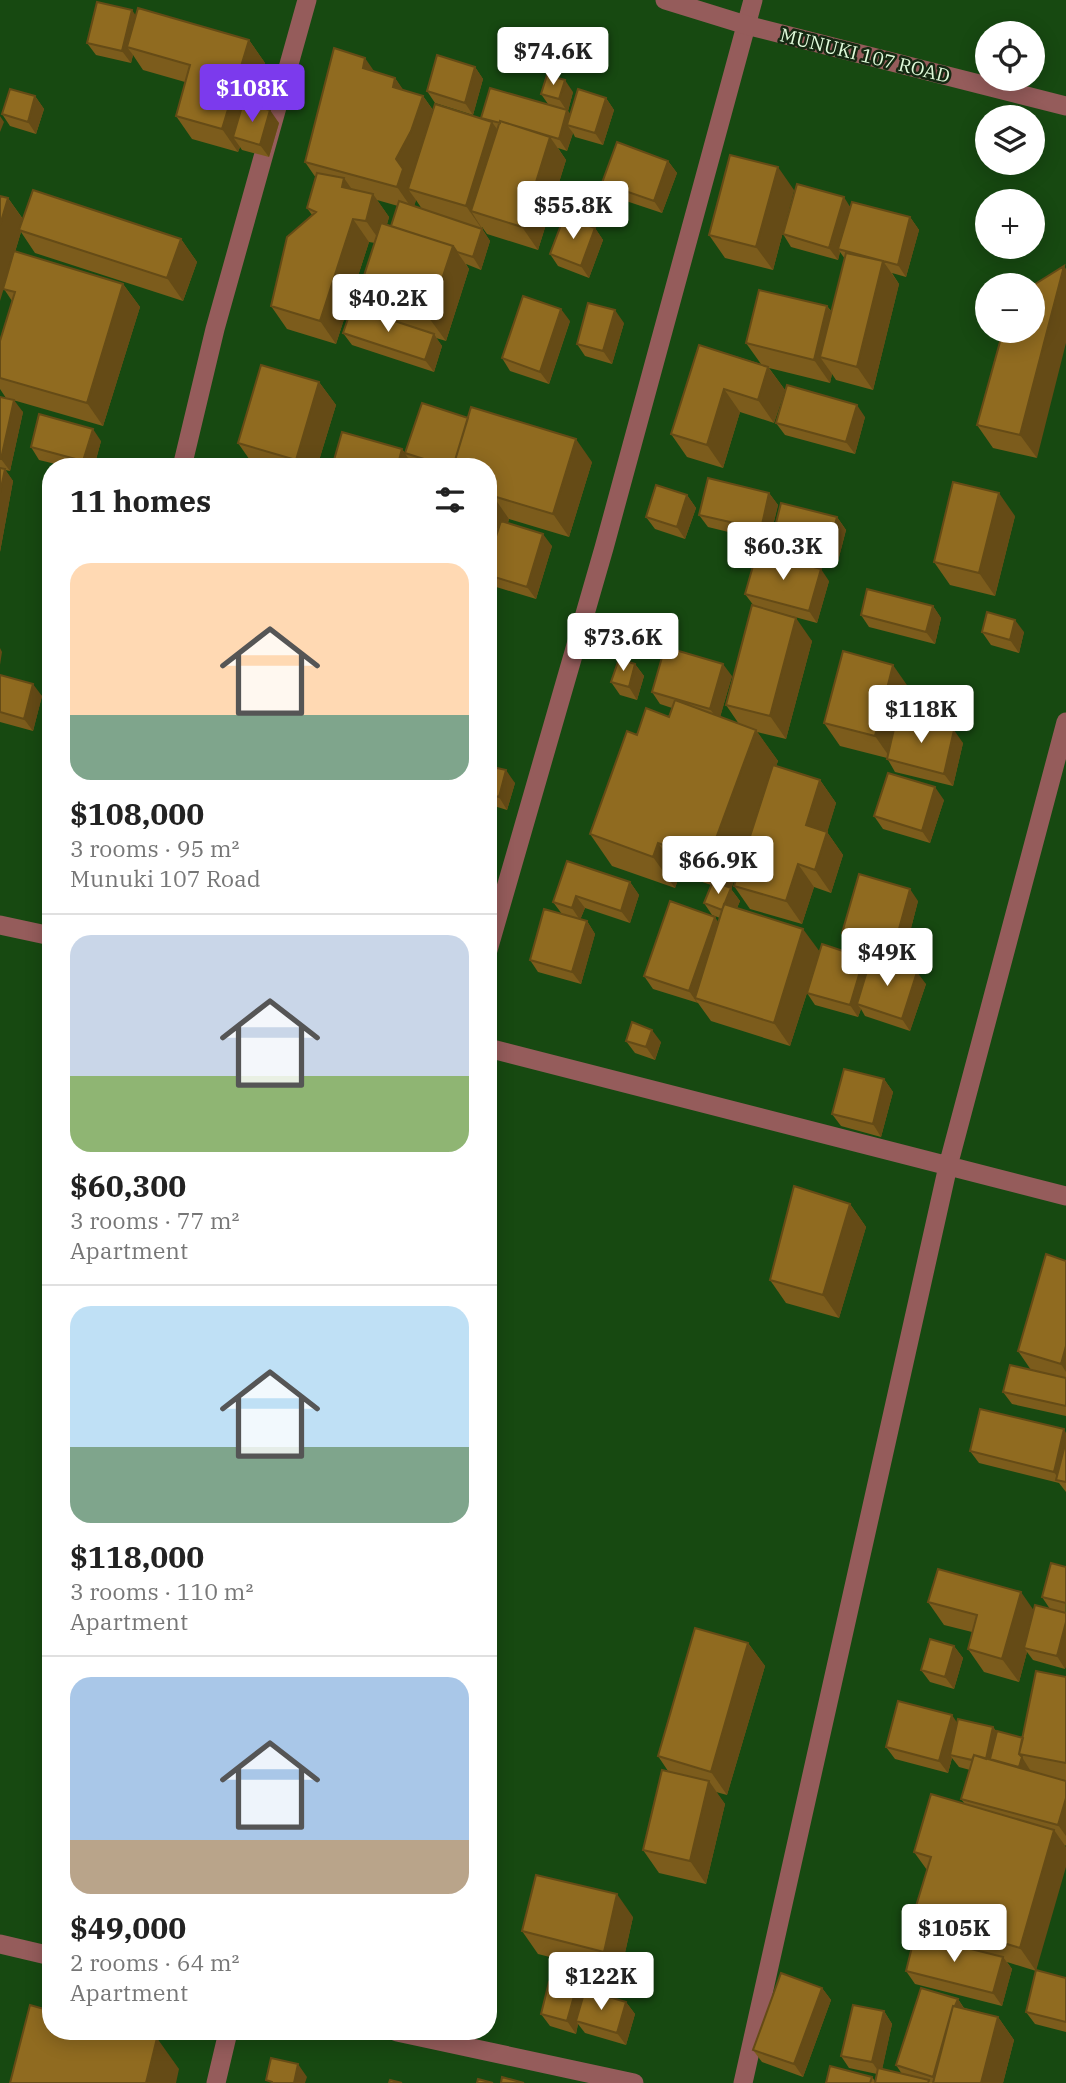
<!DOCTYPE html>
<meta charset="utf-8">
<style>
body{margin:0;font-family:"IBM Plex Serif",serif;background:#f2f2f2;color:#222;height:100vh;display:flex;flex-direction:column;font-size:26px;white-space:nowrap}
*{box-sizing:border-box;margin:0}
p{font-size:23px;color:#767676}
.icon{flex:none;width:38px;height:38px;fill:none;stroke:currentColor;stroke-width:2;stroke-linecap:round;stroke-linejoin:round}
.map{position:relative;flex:1;overflow:hidden}
.details{position:absolute;left:42px;top:458px;width:455px;height:1582px;display:flex;flex-direction:column;background:#fff;border-radius:28px;box-shadow:0 4px 18px #0003}
.details>*{flex:none}
.controls{position:absolute;left:975px;top:21px;display:grid;gap:14px}
.controls a{display:grid;place-items:center;width:70px;height:70px;border-radius:50%;background:#fff;box-shadow:0 4px 18px #0003;font-size:35px}
.price{position:absolute;translate:-50% -60px;padding:0 16px;border-radius:7px;background:#fff;color:#222;font-size:23px;line-height:46px;filter:drop-shadow(0 2px 4px #0008)}
.price::after{content:'';position:absolute;left:50%;top:42px;width:21px;height:16px;margin-left:-10px;background:inherit;clip-path:polygon(0 0,100% 0,50% 100%)}
.price.active{background:#7c3aed;color:#fff}
ul{padding:0;list-style:none}
li{display:grid;align-content:center;gap:14px;height:371px;padding:0 28px}
li+li{border-top:2px solid #e0e0e0}
li span{display:grid;place-items:center;height:217px;border-radius:21px;color:#555}
li>.icon{margin-inline-start:auto}
span .icon{width:126px;height:126px;fill:#fffc;stroke-width:1}
li b{font-size:30px}
h2{display:flex;justify-content:space-between;align-items:center;height:84px;padding:0 28px;font-size:30px}
.map>svg:first-child{display:block}
.lines{fill:none;stroke-linecap:round;stroke-linejoin:round}
.minor{stroke:#955c5b;stroke-width:19}
.tertiary{stroke:#955c5b;stroke-width:19}
.wall{fill:#7c5c1c;fill-rule:evenodd}
.shaded-wall{fill:#654b16}
.building{fill:#906b20;stroke:#654b16;stroke-width:2}
.labels{text-anchor:middle;dominant-baseline:central;stroke-width:5;stroke-linejoin:round;paint-order:stroke}
.street-label{font-size:19px;fill:#e0fbdb;stroke:#152912}
</style>
<div class="map">
<svg width="1066" height="2083" viewBox="0 0 1066 2083">
<rect width="100%" height="100%" fill="#174911"/>
<g class="lines">
<path class="minor" d="M182,467l33,-138 92,-329
M0,925l51,11
M488,950l116,-402 149,-548
M488,1048l578,148
M0,1944l51,12
M397,2032l237,51
M216,2083l12,-51
M743,2083l205,-917 118,-444"/>
<path class="tertiary" d="M665,0l81,25 320,81"/>
</g>
<path class="wall" d="M136,16l113,24 16,23 -13,42 27,18 -10,34 -27,-7 -2,-3 -2,5 -46,-13 -16,-23 9,-34 -42,-12 -10,-15 -2,8 -35,-8 -9,-12z
M475,67l8,12 -10,36 -38,-12 -8,-12z
M374,72l21,6 8,12 20,6 10,14 49,9 -1,-1 67,-14 -7,-10 32,-2 -5,19 2,3 36,-16 8,12 -11,35 -28,-8 -2,-4 -6,18 -9,-3 8,12 -28,90 -51,-16 -5,-7v2l8,12 -9,29 -15,-6 3,5 -23,72 -10,-3 6,8 -8,26 -82,-27 -9,-12 28,-19 -13,-20 17,-51 -6,-1 -33,102 -49,-15 -16,-23 41,-91 -5,-7 9,-30 -11,-16zM377,200l21,6 -7,20 -4,-2 2,-7zM416,200l6,9 -8,-3z
M35,96l9,13 -8,25 -26,-8 -8,-12z
M668,161l9,12 -15,40 -51,-17 -9,-13z
M794,190l-21,80 -48,-12 -16,-23z
M8,198l15,21 158,20 16,23 -14,39 -148,-48 -14,-21 -6,20 108,32 17,23 -37,119 -97,-28 -6,-9v-48l12,-40 -8,-12z
M850,206l60,11 9,13 -13,47 -14,-4 7,11 -26,106 -37,-10 -4,-6 -2,9 -61,-15 16,22 -11,33 -34,-11 -17,56 -36,-11 -16,-23 28,-89 62,19 -15,-21 81,-37 5,6 13,-53 -5,-7 -2,8 -47,-13 -8,-13z
M595,228l8,12 -14,38 -31,-12 -8,-12z
M570,321l-21,63 -39,-13 -8,-13z
M624,323l-12,41 -27,-8 -8,-12z
M1003,331l34,127 -44,-10 -16,-23z
M319,382l17,23 -19,62h-58l-5,-1 -16,-23z
M0,397l23,15 -13,59 -5,-1 8,11 -13,71z
M865,417l-10,37 -70,-19 -9,-12z
M101,441l-7,26h-26l-29,-7 -8,-13z
M402,449l12,16 -9,-12 187,9 -23,75 -60,-18 -1,4 44,23 -16,53 -43,-13 -5,-7v-18l9,-27 -9,-3v-64h-156z
M769,493l9,12 -9,37 -61,-15 -9,-12z
M687,495l9,13 -11,31 -30,-10 -9,-12z
M1015,516l-20,80 -45,-11 -16,-23z
M837,517l9,13 -8,31 -56,-14 -9,-12z
M829,581l-12,42 -48,-13 43,31 -26,98 -29,-7 21,29 -2,5 44,14 16,23 -9,29 16,23 -12,38 -17,-6 -12,37 -52,-15 -16,-23 15,-45 -18,48 9,12 -3,7 82,43 50,14 57,19 -16,47 -45,-15 -4,-7 -3,8 -43,-12 -8,-12 -17,53 -79,-25 -13,-18 -45,-14 -9,-13 74,-54 2,-4 -8,-3 -8,-12 7,-18 -31,-11 -5,14 -63,-22 -22,-32 79,-117 3,-9 -12,-4 -8,-12 80,-16 -12,41 19,7 -13,-19 28,-99 -9,-12z
M933,606l8,12 -6,26 -66,-17 -8,-12z
M982,632h42l-5,21 -28,-8z
M635,664l9,12 -7,24 -17,-5 -9,-13z
M0,675l42,21 -9,35 -33,-9z
M909,688l-7,29 61,26 -10,43 -58,-14 -8,-14 -47,-12 -16,-23z
M488,766l27,17 -8,27 -13,-4 -3,12 -3,-1z
M944,800l-14,43 -47,-14 -9,-13z
M630,882l9,13 -9,28 -45,-15 -5,12 7,1 8,13 -14,50 -43,-12 -8,-12 32,-46 -9,-12z
M918,901l-15,58 -52,-14 -9,-12z
M626,1041l35,1 -6,18 -20,-7z
M884,1079l9,13 -12,45 -40,-11 -9,-12z
M850,1204l16,23 -27,91 -53,-15 -16,-23z
M1066,1261v155l-54,-12 -9,-12 28,-22 -13,-19z
M1066,1433v59l-7,-9 -80,-20 -9,-12z
M1066,1567l-1,102 -32,-9 -6,-8 -8,30 -35,-10 -16,-23 4,-17 -28,-7 -16,-23 106,9 16,-2 -8,-12z
M748,1643l17,23 -38,129 -11,-3 9,12 -19,80 -47,-11 -16,-23 25,-79 -10,-15z
M954,1646l9,12 -9,31 -24,-7 -9,-12z
M1066,1677v169l-1,-1 -29,125 30,8v54l-31,-8 -9,-12 10,-41 -29,-9 5,7 -10,37 -87,-22 -9,-13 22,-33 -15,-22 14,-46 -13,-18 51,-48 -4,-5 9,-29 -11,-3 -7,-9 -4,15 -53,-14 -9,-12 71,-24 36,4 4,5 26,6z
M633,1917l-13,58 -82,-21 -16,-23z
M822,1988l9,12 -28,77 -41,-15 -9,-12z
M958,1999l6,9 34,9 16,23 -11,43h-177l46,-6 3,4 2,-7 -28,-6 -8,-12 43,-45 8,13 -10,45 20,5 -6,-9z
M626,2002l9,12 -9,31 -41,-12 -7,-9 -2,10 -26,-8 -9,-12z"/>
<path class="shaded-wall" d="M132,10l9,13 -14,24 6,8 -2,8 -9,-12z
M249,40l16,23 -23,77 -9,-3 7,10 -2,5 -16,-23z
M365,58l16,23 -18,-13z
M475,67l8,12 -10,36 -8,-12z
M395,78l16,23 -18,-14z
M565,80l8,12 -5,19 8,11 -9,3 6,8 -6,18 -8,-12 8,-28 -8,-12z
M35,96l9,13 -8,25 -8,-12z
M423,96l16,23 -31,70 8,11 -3,10 -16,-23 -1,-28z
M606,98l8,12 -11,35 -8,-12z
M270,110l9,13 -10,34 -9,-12z
M0,116l4,6 -4,10z
M492,122l16,23 -37,66 19,30 -9,29 -8,-13 9,-28 -16,-23z
M550,137l16,23 -28,90 -16,-23z
M668,161l9,12 -15,40 -8,-12z
M778,167l16,23 -21,80 -17,-23z
M344,178l16,23 -18,-14z
M373,194l16,23 -7,27 -16,-23z
M844,197l8,13 -14,39 2,3 -2,8 -9,-12z
M8,198l16,23 -5,9 2,2 -21,69v-76z
M910,217l9,13 -13,47 -8,-12z
M353,219l16,23 -33,102 -16,-23z
M595,228l8,12 -14,38 -8,-12z
M181,239l16,23 -14,39 -16,-23z
M453,246l16,23 -23,72 -17,-23z
M883,261l16,23 -26,106 -16,-23z
M1064,266l2,3v74l-29,115 -17,-23z
M123,284l17,23 -37,119 -16,-23z
M827,306l16,23 -23,28 12,17 -2,9 -16,-23z
M561,309l9,12 -21,63 -9,-12z
M615,310l9,13 -12,41 -9,-13z
M434,334l8,12 -8,26 -9,-12z
M768,367l17,23 -11,33 -16,-23z
M319,382l17,23 -19,62h-16l-5,-7z
M724,389l16,23 -17,56 -16,-23z
M14,400l9,12 -13,59 -9,-12z
M857,405l8,12 -10,37 -9,-12z
M93,429l8,12 -7,26h-7l-4,-6z
M576,439l16,23 -23,75 -16,-23z
M402,449l12,18 -15,-7z
M5,469l8,12 -13,71v-59z
M769,493l9,12 -9,37 -8,-13z
M999,493l16,23 -20,80 -16,-23z
M687,495l9,13 -11,31 -8,-12z
M493,496l16,23 -6,17 -15,-21v-5z
M837,517l9,13 -8,31 -9,-12z
M543,534l9,12 -16,53 -9,-12z
M821,569l8,12 -12,42 -8,-12z
M933,606l8,12 -6,26 -9,-12z
M796,618l16,23 -26,98 -16,-23z
M1015,620l9,12 -5,21 -9,-13z
M0,648l2,4 -2,13z
M635,664l9,12 -7,24 -8,-13z
M723,664l9,12 -13,45 -9,-12z
M893,665l16,23 -18,71 -16,-23z
M33,684l9,12 -9,35 -9,-12z
M488,692l8,12 -8,23z
M756,730l22,31 -47,128 9,12 -9,21 -8,-12 7,-19 -22,-31z
M954,730l9,13 -10,43 -9,-12z
M506,770l9,13 -8,27 -8,-13z
M820,780l16,23 -12,40 3,-11 16,23 -12,38 -16,-23 -9,-45z
M935,787l9,13 -14,43 -8,-12z
M488,797l6,9 -3,12 -3,-4z
M658,843l22,31 -5,14 -22,-31z
M798,864l16,23 -12,37 -16,-23z
M630,882l9,13 -9,28 -9,-12z
M910,889l8,12 -15,58 -9,-12z
M576,896l9,12 -5,12 -8,-12z
M715,917l8,12 -28,69 3,6 -9,-13z
M587,921l8,13 -14,50 -9,-12z
M803,929l17,23 -30,94 -16,-23z
M864,958l9,12 -16,34 4,5 -3,8 -8,-12z
M917,972l9,12 -16,47 -8,-12z
M652,1030l9,12 -6,18 -9,-13z
M884,1079l9,13 -12,45 -8,-13z
M850,1204l16,23 -27,91 -16,-23z
M1066,1346v26l-5,-8z
M1064,1429l2,4v35l-6,13 -6,-9z
M1021,1592l16,23 -13,33 3,4 -8,30 -17,-23z
M1066,1622v45l-1,2 -8,-13z
M748,1643l17,23 -38,129 -16,-23z
M954,1646l9,12 -9,31 -9,-12z
M952,1715l8,12 -10,28 2,3 -4,15 -9,-12z
M993,1727l9,12 -5,22 -12,2z
M1022,1757l8,13 -2,9 -9,-12z
M709,1781l16,23 -19,80 -16,-23z
M1066,1798v38l-8,-11z
M1054,1830l12,17v20l-30,104 -16,-23z
M617,1894l16,23 -13,58 -16,-23z
M1003,1957l9,12 -10,37 -9,-13z
M822,1988l9,12 -28,77 -9,-13z
M576,1989l9,12 -9,20 2,3 -2,10 -9,-13z
M958,1999l8,13 -28,71 -5,-6z
M626,2002l9,12 -9,31 -9,-12z
M884,2011l8,13 -11,51 -9,-13z
M998,2017l16,23 -11,43h-22z
M157,2038l22,31 -3,14h-30z
M298,2064l9,13 -2,6h-11z"/>
<path class="building" d="M97,2l35,8 -10,41 -35,-8z
M138,8l111,32 -27,89 -46,-13 14,-51 -63,-18z
M334,48l31,10 -2,10 32,10 -2,9 30,9 -12,35 -15,28 7,10 -6,18 -92,-25z
M437,55l38,12 -10,36 -38,-12z
M547,75l18,5 -6,19 -18,-5z
M490,88l77,22 -8,29 -59,-18v2l-19,-5z
M10,89l25,7 -7,26 -26,-8z
M578,89l28,9 -11,35 -28,-8z
M243,103l27,7 -10,35 -27,-8z
M435,104l57,18 -26,84 -58,-17z
M500,121l50,16 -28,90 -51,-16z
M617,142l51,19 -14,40 -52,-18z
M730,155l48,12 -22,80 -47,-12z
M317,173l27,5 -2,9 31,7 -7,27 -13,-2 -33,102 -49,-15 16,-69 29,-25 -9,-4z
M797,184l47,13 -15,51 -46,-14z
M33,190l148,49 -14,39 -148,-48z
M0,196l8,2 -8,27z
M399,201l83,28 -9,28 -16,-5 -4,-6 -62,-20z
M852,202l58,15 -12,48 -60,-16z
M564,217l31,11 -14,38 -31,-12z
M381,223l72,23 -24,72 -71,-24z
M14,251l109,33 -36,119 -87,-25v-37l15,-49 -12,-3z
M846,253l37,8 -26,106 -37,-10z
M1064,266l-44,169 -43,-10 26,-94h29v-45z
M759,290l68,16 -13,54 -68,-17z
M523,296l38,13 -21,63 -38,-14z
M588,303l27,7 -12,41 -26,-7z
M352,307l82,27 -9,26 -82,-27z
M699,345l69,22 -10,33 -34,-11 -17,56 -36,-11z
M261,365l58,17 -23,78 -58,-17z
M787,385l70,20 -11,37 -70,-19z
M0,397l14,3 -13,59h-1z
M422,403l46,15 -15,49h-4l-44,-14z
M471,407l105,32 -23,75 -60,-18 -5,14v-43h-35z
M39,414l54,15 -10,32 -52,-14z
M342,432l60,17 -3,11 23,7h-90z
M0,468l5,1 -5,24z
M708,478l61,15 -8,36 -62,-14z
M953,482l46,11 -20,80 -45,-11z
M656,485l31,10 -10,32 -31,-10z
M781,503l56,14 -8,32 -56,-14z
M501,521l42,13 -16,53 -39,-12v-14z
M757,552l64,17 -12,42 -64,-17z
M867,589l66,17 -7,26 -65,-17z
M752,605l44,13 -26,98 -44,-11z
M987,612l28,8 -5,20 -28,-8z
M665,647l58,17 -13,45 -58,-17z
M843,651l50,14 -18,71 -51,-13z
M619,659l16,5 -6,23 -18,-5z
M0,675l33,9 -9,35 -24,-7z
M675,700l81,30 -48,130 -50,-17 -5,14 -63,-23 37,-103 10,4 9,-27 23,9z
M897,716l57,14 -10,44 -57,-15z
M773,765l47,15 -14,45 21,7 -12,38 -17,-6 -12,37 -52,-15z
M488,766l18,4 -7,27 -11,-3z
M888,773l47,14 -13,44 -48,-15z
M567,861l63,21 -9,29 -45,-15 -4,12 -19,-6z
M859,874l51,15 -16,58 -52,-14z
M713,881l18,7 -9,22 -18,-7z
M670,901l45,16 -26,74 -45,-15z
M724,904l79,25 -29,94 -79,-25z
M544,909l43,12 -15,51 -42,-12z
M822,944l42,14 -14,47 -43,-12z
M871,958l46,14 -15,47 -45,-15z
M632,1022l20,8 -6,17 -20,-6z
M844,1069l40,10 -11,45 -41,-10z
M794,1186l56,18 -27,91 -53,-15z
M1046,1254l20,7v85l-5,18 -43,-13z
M1010,1365l56,13v28l-63,-14z
M980,1409l84,20 -10,43 -84,-21z
M1066,1441v41l-10,-2z
M1051,1563l15,4v36l-24,-6z
M938,1569l83,23 -19,67 -34,-10 9,-34 -49,-13z
M1035,1605l31,8v9l-9,34 -33,-8z
M695,1628l53,15 -37,129 -53,-16z
M930,1639l24,7 -9,31 -24,-7z
M1036,1671l30,6v86l-47,-9z
M898,1701l54,14 -13,46 -53,-14z
M958,1719l35,8 -7,32 -12,-4 -2,5 -22,-5z
M997,1731l26,7 -4,16 3,3 -3,10 -29,-8z
M974,1755l92,26v17l-8,27 -97,-26z
M662,1770l47,11 -19,80 -47,-11z
M931,1794l123,36 -34,118 -107,-32 18,-59 -17,-5z
M536,1875l81,19 -13,58 -82,-21z
M915,1935l88,22 -10,36 -87,-22z
M1036,1970l30,8v44l-40,-10z
M781,1973l41,15 -28,76 -41,-14z
M549,1982l27,7 -9,32 -26,-7z
M921,1988l37,11 -3,7h-2l-20,71 -37,-12z
M585,1990l41,12 -9,31 -41,-12z
M30,2005l21,6v21h82l24,6 -11,45h-136z
M853,2005l31,6 -12,51 -31,-6z
M953,2006l45,11 -17,66h-48z
M271,2058l27,6 -4,19h-22v-1l-6,-2z
M830,2066l42,11 -2,6h-44z
M878,2068l51,12 -1,3h-53z
M502,2077l22,6h-23z
M478,2079l15,4h-16z
M390,2080l12,3h-13z"/>
<g class="labels">
<g class="street-label">
<text transform="translate(865 55) rotate(14)">MUNUKI 107 ROAD</text>
</g>
</g>
</svg>
<div class="controls">
<a><svg class="icon" aria-label="locate" viewBox="0 0 24 24"><circle cx="12" cy="12" r="6"/><path d="M12 2v4M12 18v4M2 12h4M18 12h4"/></svg></a>
<a><svg class="icon" aria-label="layers" viewBox="0 0 24 24"><path d="M12 4l9 5-9 5-9-5zM3 14l9 5 9-5"/></svg></a>
<a>+</a>
<a>−</a>
</div>
<b class="price" style="left:553px;top:87px">$74.6K</b>
<b class="price active" style="left:252px;top:124px">$108K</b>
<b class="price" style="left:573px;top:241px">$55.8K</b>
<b class="price" style="left:388px;top:334px">$40.2K</b>
<b class="price" style="left:783px;top:582px">$60.3K</b>
<b class="price" style="left:623px;top:673px">$73.6K</b>
<b class="price" style="left:921px;top:745px">$118K</b>
<b class="price" style="left:718px;top:896px">$66.9K</b>
<b class="price" style="left:887px;top:988px">$49K</b>
<b class="price" style="left:954px;top:1964px">$105K</b>
<b class="price" style="left:601px;top:2012px">$122K</b>
<section class="details">
<h2>11 homes<svg class="icon" aria-label="filters" viewBox="0 0 24 24"><path d="M4 7h16M4 17h16"/><circle cx="9" cy="7" r="2"/><circle cx="15" cy="17" r="2"/></svg></h2>
<ul>
<li><span style="background:linear-gradient(#ffd9b3 70%,#7fa58c 0)"><svg class="icon" aria-label="home" viewBox="0 0 24 24"><path d="M3 11l9-7 9 7M6 9v11h12V9"/></svg></span><div><b>$108,000</b><p>3 rooms · 95 m²</p><p>Munuki 107 Road</p></div></li>
<li><span style="background:linear-gradient(#c9d6e8 65%,#8fb573 0)"><svg class="icon" aria-label="home" viewBox="0 0 24 24"><path d="M3 11l9-7 9 7M6 9v11h12V9"/></svg></span><div><b>$60,300</b><p>3 rooms · 77 m²</p><p>Apartment</p></div></li>
<li><span style="background:linear-gradient(#bfe0f5 65%,#7fa58c 0)"><svg class="icon" aria-label="home" viewBox="0 0 24 24"><path d="M3 11l9-7 9 7M6 9v11h12V9"/></svg></span><div><b>$118,000</b><p>3 rooms · 110 m²</p><p>Apartment</p></div></li>
<li><span style="background:linear-gradient(#a9c7e8 75%,#b9a48a 0)"><svg class="icon" aria-label="home" viewBox="0 0 24 24"><path d="M3 11l9-7 9 7M6 9v11h12V9"/></svg></span><div><b>$49,000</b><p>2 rooms · 64 m²</p><p>Apartment</p></div></li>
</ul>
</section>
</div>
